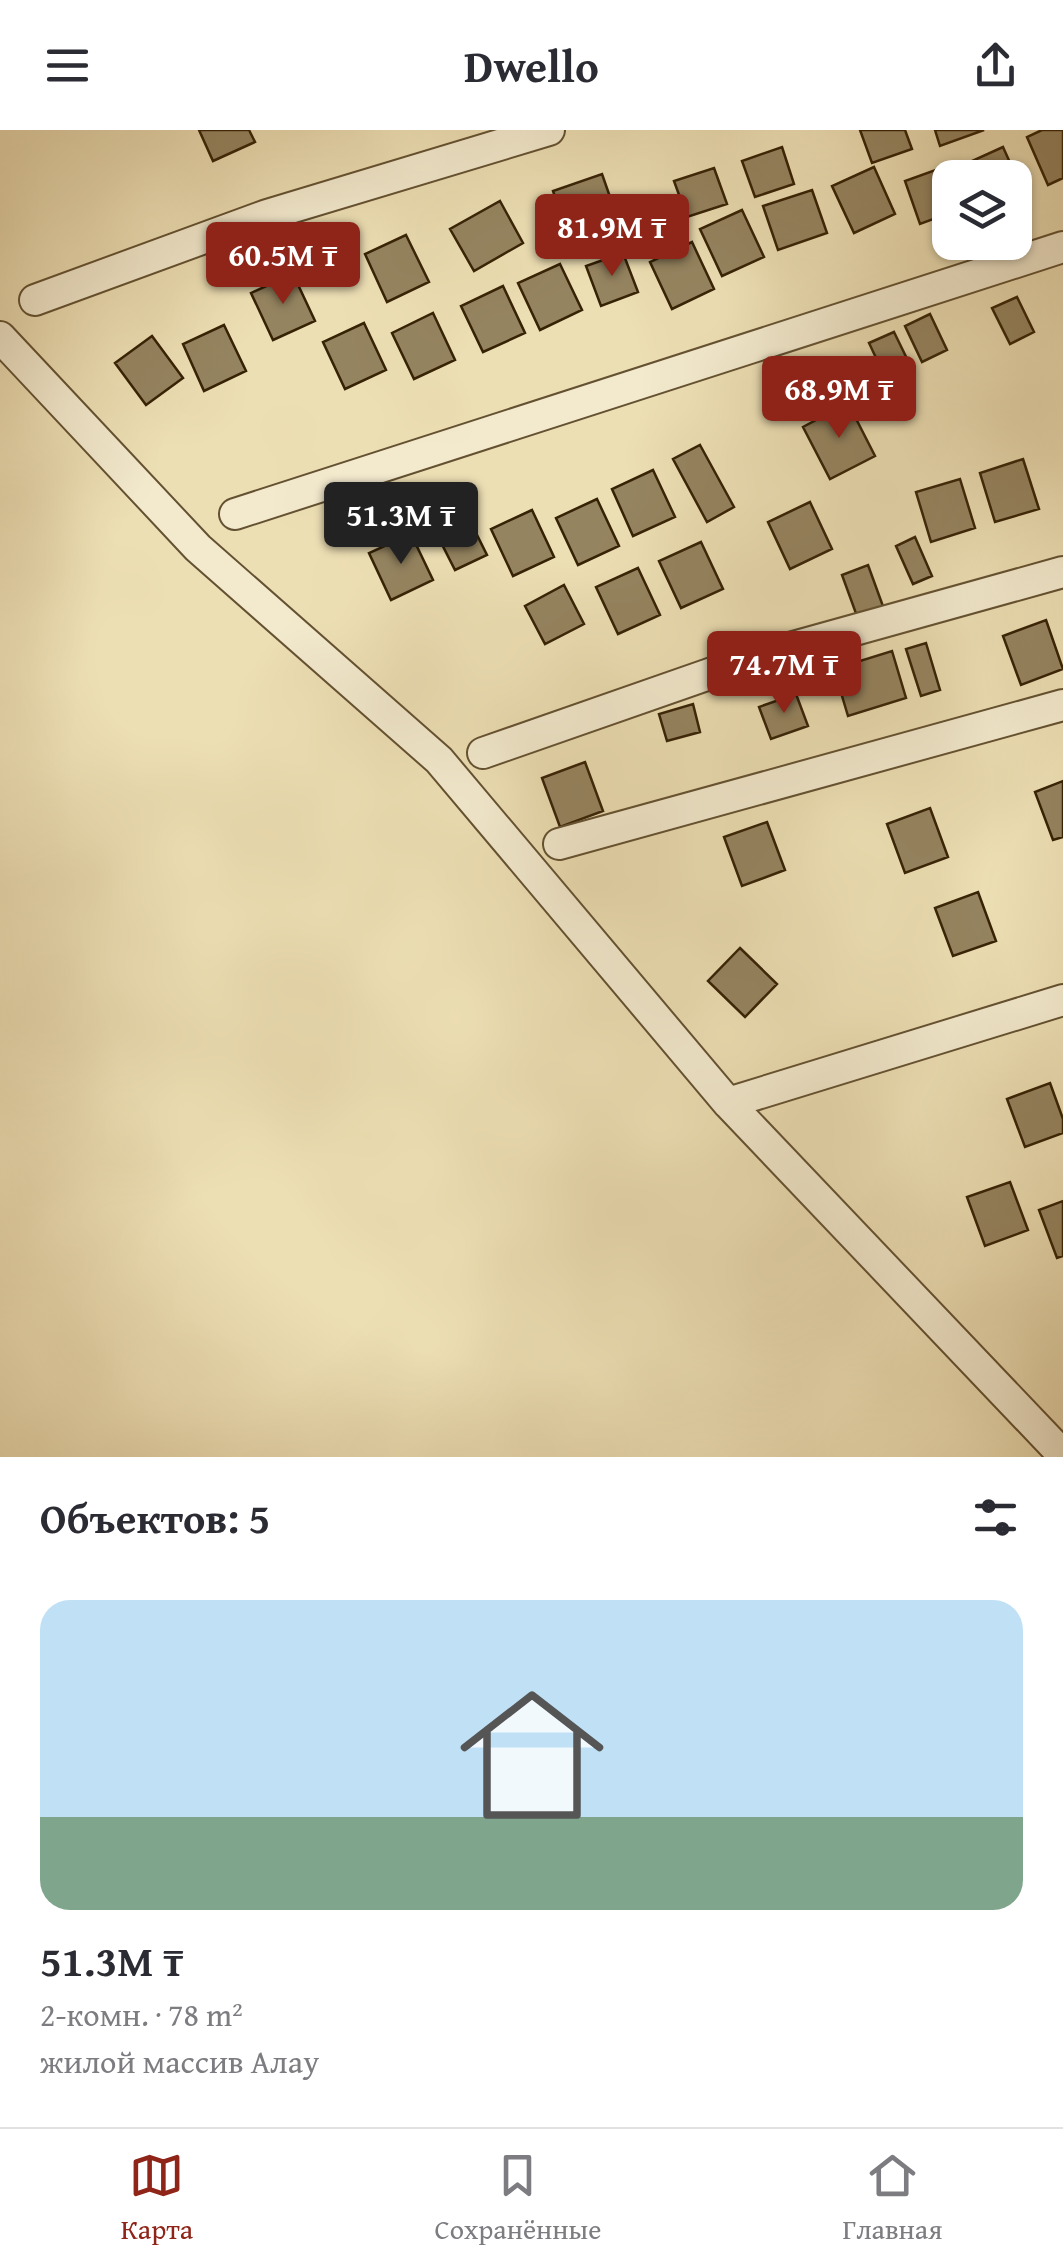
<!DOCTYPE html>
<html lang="ru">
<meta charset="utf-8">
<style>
body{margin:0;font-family:"Gentium Book Plus",serif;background:#f7f7f7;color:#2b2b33;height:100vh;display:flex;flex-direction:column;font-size:38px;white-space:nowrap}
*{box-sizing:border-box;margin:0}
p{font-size:32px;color:#7c7c81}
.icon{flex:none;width:55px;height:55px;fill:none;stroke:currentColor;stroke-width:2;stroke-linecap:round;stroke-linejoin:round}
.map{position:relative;height:1327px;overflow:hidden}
.sheet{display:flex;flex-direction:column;background:#fff;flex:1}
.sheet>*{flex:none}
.tools{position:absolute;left:932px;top:30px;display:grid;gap:20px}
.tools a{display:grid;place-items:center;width:100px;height:100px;border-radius:20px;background:#fff;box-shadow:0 2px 8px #0004;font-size:50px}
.price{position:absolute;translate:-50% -85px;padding:0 22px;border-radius:10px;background:#8f2418;color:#fff;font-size:32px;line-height:65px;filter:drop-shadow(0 2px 5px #0008)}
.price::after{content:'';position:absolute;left:50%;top:60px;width:30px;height:22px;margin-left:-15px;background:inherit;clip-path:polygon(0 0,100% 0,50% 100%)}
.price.current{background:#222;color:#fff}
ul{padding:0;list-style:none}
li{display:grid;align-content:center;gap:20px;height:530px;padding:0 40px}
li span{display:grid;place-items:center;height:310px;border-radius:30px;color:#555}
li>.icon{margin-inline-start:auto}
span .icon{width:180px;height:180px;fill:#fffc;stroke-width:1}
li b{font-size:42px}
h2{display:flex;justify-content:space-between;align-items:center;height:120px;padding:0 40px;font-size:42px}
header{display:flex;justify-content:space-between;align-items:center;height:130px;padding:0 40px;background:#fff;font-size:45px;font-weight:700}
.tabs{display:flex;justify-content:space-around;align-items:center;height:140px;border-top:2px solid #e1e1e2;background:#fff;font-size:28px;color:#7c7c81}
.tabs a{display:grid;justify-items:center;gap:5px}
.tabs .current{color:#8f2418}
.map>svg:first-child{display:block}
.building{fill:#958460;stroke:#362205;stroke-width:2.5}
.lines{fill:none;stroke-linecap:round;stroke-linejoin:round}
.minor-casing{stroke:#645131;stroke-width:34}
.minor{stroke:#f3eace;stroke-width:30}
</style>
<header><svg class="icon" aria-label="menu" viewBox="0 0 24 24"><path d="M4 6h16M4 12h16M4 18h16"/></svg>Dwello<svg class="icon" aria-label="share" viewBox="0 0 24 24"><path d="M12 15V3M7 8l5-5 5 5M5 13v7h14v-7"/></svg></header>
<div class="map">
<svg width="1063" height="1327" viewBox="0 0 1063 1327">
<rect width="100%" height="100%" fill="#eddfb4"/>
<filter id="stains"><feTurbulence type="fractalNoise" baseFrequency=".002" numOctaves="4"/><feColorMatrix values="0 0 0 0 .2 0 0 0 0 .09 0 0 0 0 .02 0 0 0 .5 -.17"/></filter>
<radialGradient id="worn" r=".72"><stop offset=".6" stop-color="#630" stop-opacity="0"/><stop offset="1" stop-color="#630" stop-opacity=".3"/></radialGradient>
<path class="building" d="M199,0h50l6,12 -42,19z
M860,0h45l7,19 -40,14z
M935,0h49l-44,16z
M1042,0h21v48l-15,7 -21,-48z
M782,17l12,37 -39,13 -13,-36z
M1003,17l17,38 -5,3v-10h-46l-6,-13z
M874,37l21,47 -41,19 -22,-47z
M714,38l13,36 -40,13 -13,-36z
M941,38l9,23v22l-30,11 -15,-43z
M602,44l15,43 -49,17 -15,-43z
M812,60l15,43 -49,17 -15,-44z
M500,71l23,42 -49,28 -24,-42z
M742,80l22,47 -42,19 -22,-47z
M406,105l23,47 -42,20 -22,-48z
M692,112l22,47 -42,20 -22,-47z
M623,123l15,39 -37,14 -15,-40z
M560,134l22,46 -42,20 -22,-47z
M293,144l22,47 -42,19 -22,-47z
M503,156l22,47 -42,19 -22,-46z
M1017,167l17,35 -24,12 -18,-36z
M433,183l22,47 -41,19 -22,-46z
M930,184l17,36 -25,12 -17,-36z
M364,193l22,47 -41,19 -22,-47z
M224,195l22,46 -42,20 -21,-47z
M894,202l17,35 -25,12 -17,-36z
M152,206l31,42 -37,27 -31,-42z
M848,273l27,53 -45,23 -27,-52z
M700,315l34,62 -27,15 -34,-63z
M1023,329l16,50 -44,13 -15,-49z
M653,340l22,47 -42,19 -21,-47z
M960,349l15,49 -44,14 -15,-50z
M455,361l32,64 -32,15 -32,-63z
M597,369l22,47 -41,19 -22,-47z
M810,372l22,47 -42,20 -22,-47z
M532,380l22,47 -41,19 -22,-47z
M411,404l22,46 -42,20 -22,-47z
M915,407l17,39 -19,8 -17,-38z
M701,412l22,47 -42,19 -22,-47z
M868,435l16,44 -26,10 -16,-44z
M638,438l22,47 -42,19 -22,-47z
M564,455l20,39 -39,20 -20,-38z
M1046,490l17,49 -42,16 -18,-49z
M926,513l14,47 -19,6 -15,-47z
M892,521l14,47 -58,18 -14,-47z
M796,564l12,32 -37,13 -12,-32z
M693,574l7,28 -33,9 -8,-27z
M585,632l18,49 -43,16 -18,-49z
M1063,651v56l-10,3 -18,-48z
M930,678l18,49 -43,16 -18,-49z
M767,692l18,48 -43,16 -18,-49z
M978,762l18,49 -43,15 -18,-48z
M740,818l37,36 -32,33 -37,-36z
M1050,953l13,36v14l-38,14 -18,-48z
M1010,1052l18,48 -43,16 -18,-49z
M1063,1071v55l-6,2 -18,-48z"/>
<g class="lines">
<g class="minor-casing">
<path id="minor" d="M35,170l232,-85 282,-85
M0,207l198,211 241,212 289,343 335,352
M235,384l828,-267
M483,623l278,-97 302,-84
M559,714l504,-139
M728,973l335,-103"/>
</g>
<use href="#minor" class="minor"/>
</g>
<rect width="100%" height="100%" filter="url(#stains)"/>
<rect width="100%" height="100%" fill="url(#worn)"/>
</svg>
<div class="tools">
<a><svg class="icon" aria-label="layers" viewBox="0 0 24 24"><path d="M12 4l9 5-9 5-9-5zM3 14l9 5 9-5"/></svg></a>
</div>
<b class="price" style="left:612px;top:149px">81.9M ₸</b>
<b class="price" style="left:283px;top:177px">60.5M ₸</b>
<b class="price" style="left:839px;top:311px">68.9M ₸</b>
<b class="price current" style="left:401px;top:437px">51.3M ₸</b>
<b class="price" style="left:784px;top:586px">74.7M ₸</b>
</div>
<section class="sheet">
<h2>Объектов: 5<svg class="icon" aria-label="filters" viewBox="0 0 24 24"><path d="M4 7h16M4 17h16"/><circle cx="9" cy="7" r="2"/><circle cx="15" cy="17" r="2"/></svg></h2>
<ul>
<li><span style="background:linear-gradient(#bfe0f5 70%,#7fa58c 0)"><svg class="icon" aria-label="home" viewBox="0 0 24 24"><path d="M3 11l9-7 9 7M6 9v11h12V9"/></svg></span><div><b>51.3M ₸</b><p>2-комн. · 78 m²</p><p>жилой массив Алау</p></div></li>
</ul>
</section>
<nav class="tabs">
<a class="current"><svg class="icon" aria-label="map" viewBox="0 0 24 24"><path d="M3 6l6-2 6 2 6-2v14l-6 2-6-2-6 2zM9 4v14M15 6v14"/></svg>Карта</a>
<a><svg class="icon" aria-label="saved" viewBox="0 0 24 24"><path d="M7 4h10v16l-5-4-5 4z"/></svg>Сохранённые</a>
<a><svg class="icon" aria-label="home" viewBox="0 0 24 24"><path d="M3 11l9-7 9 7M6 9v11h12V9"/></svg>Главная</a>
</nav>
